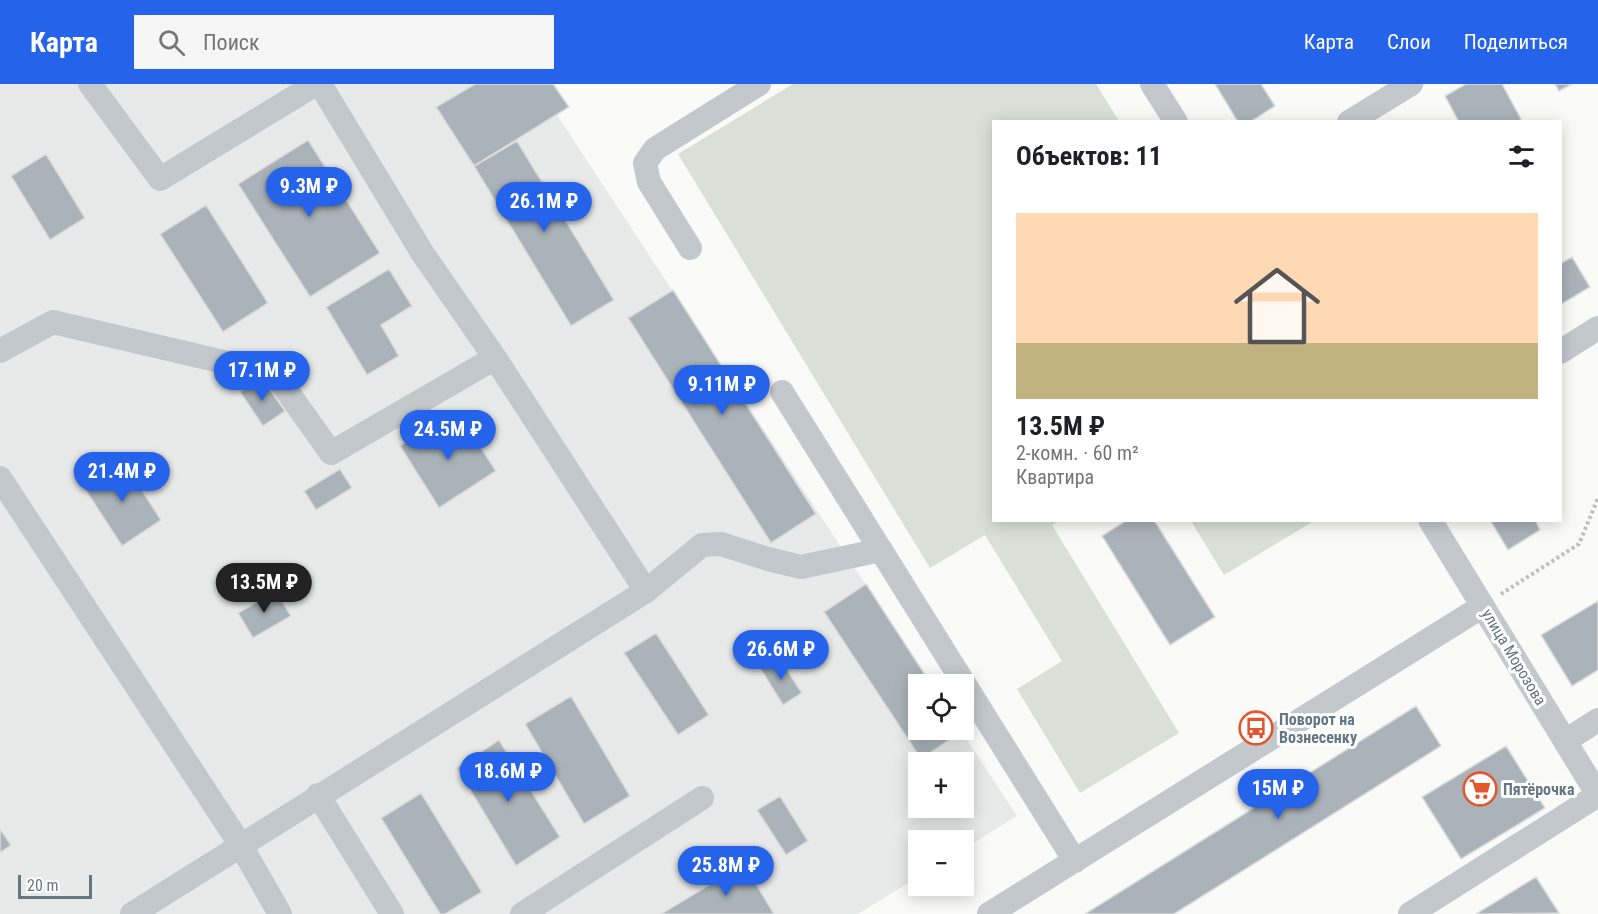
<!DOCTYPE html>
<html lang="ru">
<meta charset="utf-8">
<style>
body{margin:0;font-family:"Roboto Condensed",sans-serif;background:#f6f6f6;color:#202124;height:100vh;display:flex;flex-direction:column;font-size:22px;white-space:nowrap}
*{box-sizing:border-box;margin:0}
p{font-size:20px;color:#757577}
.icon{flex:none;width:33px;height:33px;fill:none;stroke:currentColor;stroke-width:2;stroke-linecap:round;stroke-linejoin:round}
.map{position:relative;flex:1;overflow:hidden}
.drawer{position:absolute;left:992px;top:36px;width:570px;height:402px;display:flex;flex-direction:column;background:#fff;border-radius:0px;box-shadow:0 3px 15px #0003}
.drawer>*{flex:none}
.tools{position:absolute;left:908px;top:590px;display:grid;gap:12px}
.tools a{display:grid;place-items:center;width:66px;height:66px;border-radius:0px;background:#fff;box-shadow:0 3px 15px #0003;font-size:30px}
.scale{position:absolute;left:18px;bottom:15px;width:74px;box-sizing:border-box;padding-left:6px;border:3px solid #657683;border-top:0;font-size:16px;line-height:21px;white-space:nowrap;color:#657683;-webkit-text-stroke:4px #fff;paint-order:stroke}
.price{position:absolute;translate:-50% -51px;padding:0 14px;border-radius:21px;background:#2563eb;color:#fff;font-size:20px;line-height:39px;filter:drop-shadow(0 2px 3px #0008)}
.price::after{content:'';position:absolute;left:50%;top:36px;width:18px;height:14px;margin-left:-9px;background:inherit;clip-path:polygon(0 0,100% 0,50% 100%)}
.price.on{background:#222;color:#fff}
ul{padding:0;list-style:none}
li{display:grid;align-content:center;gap:12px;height:318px;padding:0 24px}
li span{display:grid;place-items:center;height:186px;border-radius:0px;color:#555}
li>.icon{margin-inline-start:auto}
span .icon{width:108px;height:108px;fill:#fffc;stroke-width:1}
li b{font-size:26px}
h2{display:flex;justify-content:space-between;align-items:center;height:72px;padding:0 24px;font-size:26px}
header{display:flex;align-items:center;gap:36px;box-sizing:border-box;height:84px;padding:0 30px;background:#2563eb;color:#fff}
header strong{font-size:28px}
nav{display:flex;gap:33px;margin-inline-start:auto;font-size:21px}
.search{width:420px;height:54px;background:#f6f6f6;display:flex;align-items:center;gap:15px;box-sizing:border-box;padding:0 21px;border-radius:0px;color:#757577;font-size:22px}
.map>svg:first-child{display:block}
.built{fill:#e8e9e9;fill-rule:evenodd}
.green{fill:#dadfd7}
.building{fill:#aab3b9;stroke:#dcdcda;stroke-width:1.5}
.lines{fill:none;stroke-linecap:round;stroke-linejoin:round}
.path{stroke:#bbbfc2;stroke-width:4;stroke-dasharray:3 3;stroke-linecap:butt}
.minor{stroke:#c3c8cc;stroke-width:24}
.labels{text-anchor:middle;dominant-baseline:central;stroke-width:6;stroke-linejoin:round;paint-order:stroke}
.street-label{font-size:16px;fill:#657683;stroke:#fff}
.poi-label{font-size:16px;font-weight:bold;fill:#657683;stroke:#fff;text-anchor:start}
</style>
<header>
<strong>Карта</strong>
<div class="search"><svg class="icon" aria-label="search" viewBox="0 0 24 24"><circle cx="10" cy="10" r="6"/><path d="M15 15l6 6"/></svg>Поиск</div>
<nav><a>Карта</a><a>Слои</a><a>Поделиться</a></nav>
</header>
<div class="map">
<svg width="1598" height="830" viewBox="0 0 1598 830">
<rect width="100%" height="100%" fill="#fafaf8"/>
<path class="built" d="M0,0h553l16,23 -12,8 374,569h-13v45h42l57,87 -54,33v-9h-45v37l-60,37h-858zM918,678h45v45h-45z"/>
<path class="green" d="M793,0h303l23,37 -126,1v398l66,1 -7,4 127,208 -99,60 -63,-104 45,-28 -77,-126 -55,33 -252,-414z
M1191,437h123l-90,54z"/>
<path class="building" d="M475,0h78l16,23 -95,59 -38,-59z
M1215,0h46l14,22 -25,16h-12z
M1466,0h36l19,35 -4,3h-58l-14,-26z
M1555,0h17l-13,7z
M308,56l72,113 -70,44 -72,-113z
M517,57l97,159 -43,26 -97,-160z
M46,70l39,64 -35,22 -39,-64z
M206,121l62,98 -45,29 -63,-98z
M1572,173l18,30 -30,18v-41z
M389,185l23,37 -31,19 18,31 -32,19 -41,-68z
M673,206l143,224 -45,29 -143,-225z
M261,293l24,34 -22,15 -23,-34z
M460,331l36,56 -57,37 -39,-62 23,-16 4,6z
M123,377l38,59 -39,26 -39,-60z
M340,385l12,19 -36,22 -12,-19z
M1127,436h27l61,97 -45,28 -68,-109z
M1490,436h45l5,10 -32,20z
M866,500l65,100h-13v45h43l1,2 -41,28 -97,-147z
M276,507l15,25 -38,22 -15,-25z
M1598,517v69l-26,16 -31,-51z
M656,549l53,82 -31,20 -54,-82z
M778,572l24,37 -19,12 -23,-37z
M571,612l59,100 -46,28 -59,-100z
M1416,622l25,40 -267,168h-89z
M499,656l61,97 -44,29 -59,-98z
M1506,662l39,62 -84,51 -39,-62z
M421,709l61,99 -37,22h-5l-59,-96z
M780,712l28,45 -22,14 -29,-45z
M0,745l11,16 -11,8z
M744,780l30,50h-113z
M1536,793l23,36 -83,1z"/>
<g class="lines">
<path class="path" d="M1501,510l78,-50 19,-46"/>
<path class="minor" d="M90,0l70,95 156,-95
M320,0l103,170 72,104
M1152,0l24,38
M1349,38l62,-38
M690,164l-41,-66 -4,-19 10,-14 104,-65
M0,267l53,-29 222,52 56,79 164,-95 151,233
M1560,268l38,-24
M782,308l293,469
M0,394l240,366 40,70
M1430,436l168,275
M1565,657l33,-21
M318,711l74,119
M132,830l514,-323 56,-46 19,-1 47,15 33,8 80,-17
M522,830l180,-116
M989,830l494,-308
M1410,830l188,-119"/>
</g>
<defs>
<g id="bus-ring" transform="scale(1.725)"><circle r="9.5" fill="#fff" stroke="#e4572e" stroke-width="1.5"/><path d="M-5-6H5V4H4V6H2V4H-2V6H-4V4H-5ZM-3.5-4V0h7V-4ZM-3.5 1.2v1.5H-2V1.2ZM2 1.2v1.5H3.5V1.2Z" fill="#e4572e"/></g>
<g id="supermarket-ring" transform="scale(1.725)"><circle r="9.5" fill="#fff" stroke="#e4572e" stroke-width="1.5"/><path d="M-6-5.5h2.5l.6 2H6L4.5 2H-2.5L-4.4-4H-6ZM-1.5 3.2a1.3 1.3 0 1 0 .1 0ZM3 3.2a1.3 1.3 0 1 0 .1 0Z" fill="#e4572e"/></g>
</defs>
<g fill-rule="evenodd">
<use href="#bus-ring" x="1256" y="644"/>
<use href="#supermarket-ring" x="1480" y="705"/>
</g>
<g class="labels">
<g class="street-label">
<text transform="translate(1514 573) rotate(59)">улица Морозова</text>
</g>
<g class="poi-label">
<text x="1279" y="635">Поворот на<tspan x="1279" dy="18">Вознесенку</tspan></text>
<text x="1503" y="705">Пятёрочка</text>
</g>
</g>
</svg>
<div class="tools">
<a><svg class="icon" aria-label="locate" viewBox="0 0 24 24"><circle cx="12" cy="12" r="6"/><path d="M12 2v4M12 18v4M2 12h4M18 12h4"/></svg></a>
<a>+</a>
<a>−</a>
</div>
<div class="scale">20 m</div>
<b class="price" style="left:309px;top:134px">9.3M ₽</b>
<b class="price" style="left:544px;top:149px">26.1M ₽</b>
<b class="price" style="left:262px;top:318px">17.1M ₽</b>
<b class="price" style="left:722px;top:332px">9.11M ₽</b>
<b class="price" style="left:448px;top:377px">24.5M ₽</b>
<b class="price" style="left:122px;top:419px">21.4M ₽</b>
<b class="price on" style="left:264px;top:530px">13.5M ₽</b>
<b class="price" style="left:781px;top:597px">26.6M ₽</b>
<b class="price" style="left:508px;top:719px">18.6M ₽</b>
<b class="price" style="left:1278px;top:736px">15M ₽</b>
<b class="price" style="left:726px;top:813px">25.8M ₽</b>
<section class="drawer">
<h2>Объектов: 11<svg class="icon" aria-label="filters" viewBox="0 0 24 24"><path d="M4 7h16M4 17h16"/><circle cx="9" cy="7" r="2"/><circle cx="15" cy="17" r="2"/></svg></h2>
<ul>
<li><span style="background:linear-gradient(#ffd9b3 70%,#c2b280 0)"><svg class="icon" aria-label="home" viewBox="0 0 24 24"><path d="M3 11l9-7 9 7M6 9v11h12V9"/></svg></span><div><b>13.5M ₽</b><p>2-комн. · 60 m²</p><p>Квартира</p></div></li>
</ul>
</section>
</div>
